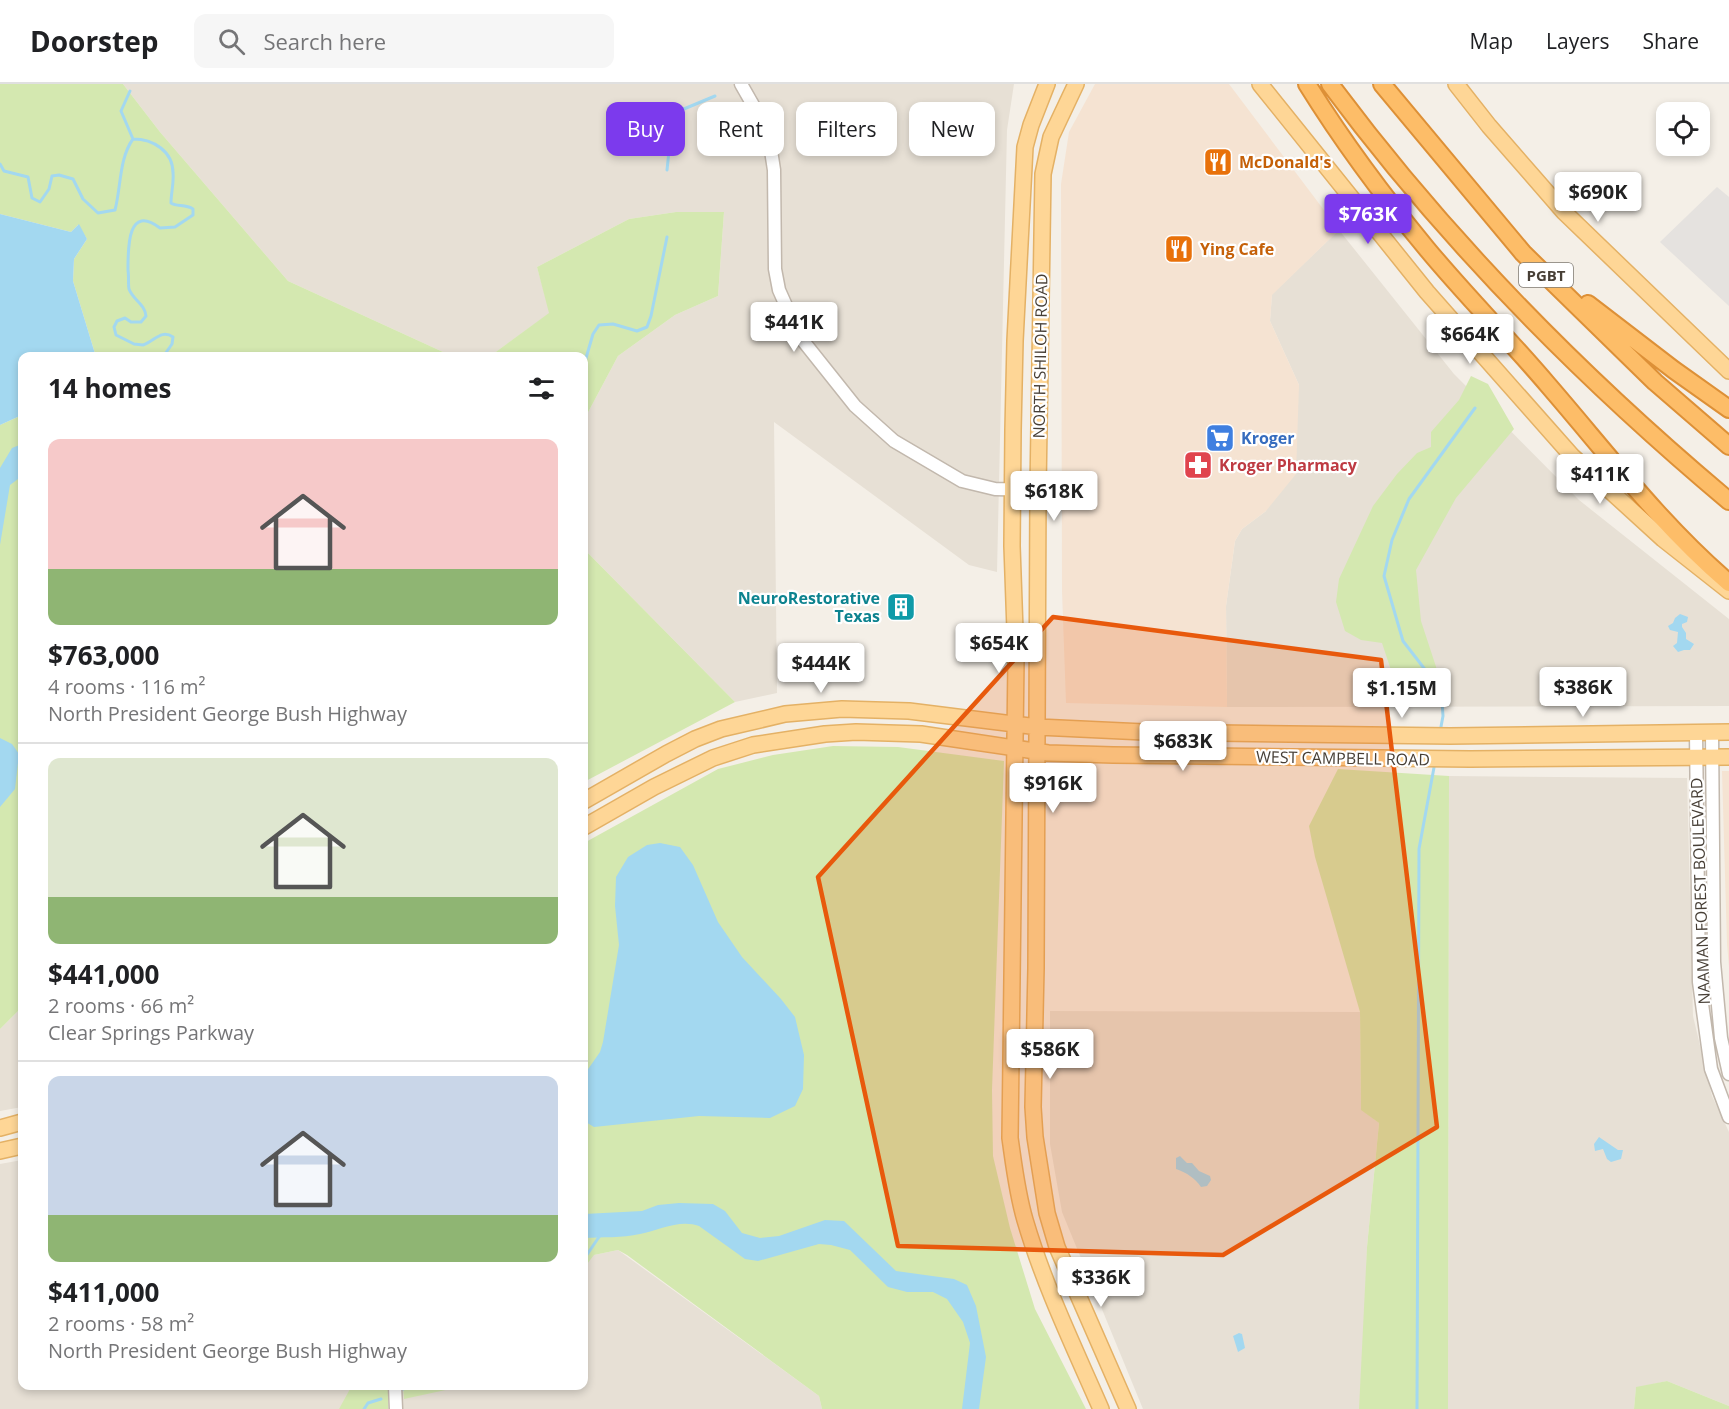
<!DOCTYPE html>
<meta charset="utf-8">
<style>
body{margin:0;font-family:"Open Sans",sans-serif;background:#f6f6f6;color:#202124;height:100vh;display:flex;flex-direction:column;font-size:22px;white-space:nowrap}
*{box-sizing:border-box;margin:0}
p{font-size:20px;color:#757577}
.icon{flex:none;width:33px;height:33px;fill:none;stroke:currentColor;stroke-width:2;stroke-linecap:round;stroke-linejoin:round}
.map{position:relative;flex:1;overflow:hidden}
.panel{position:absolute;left:18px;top:268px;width:570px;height:1038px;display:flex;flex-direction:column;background:#fff;border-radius:12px;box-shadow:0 3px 9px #0003}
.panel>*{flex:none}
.banner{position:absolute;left:606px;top:18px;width:570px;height:54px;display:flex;gap:12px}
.buttons{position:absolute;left:1656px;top:18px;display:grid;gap:12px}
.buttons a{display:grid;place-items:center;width:54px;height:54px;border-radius:12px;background:#fff;box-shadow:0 3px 9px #0003;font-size:30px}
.price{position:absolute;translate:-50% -51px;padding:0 14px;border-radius:6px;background:#fff;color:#222;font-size:20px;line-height:39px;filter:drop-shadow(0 2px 3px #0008)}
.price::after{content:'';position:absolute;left:50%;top:36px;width:18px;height:14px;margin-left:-9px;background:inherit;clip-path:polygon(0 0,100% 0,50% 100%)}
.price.active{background:#7c3aed;color:#fff}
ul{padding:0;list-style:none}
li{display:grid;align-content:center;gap:12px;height:318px;padding:0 30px}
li+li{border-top:2px solid #e0e0e0}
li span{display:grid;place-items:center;height:186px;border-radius:12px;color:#555}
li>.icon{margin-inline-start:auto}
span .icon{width:108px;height:108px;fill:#fffc;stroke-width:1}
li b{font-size:26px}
h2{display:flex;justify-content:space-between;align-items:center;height:72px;padding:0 30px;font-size:26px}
.tag{padding:0 21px;border-radius:12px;background:#fff;box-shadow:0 3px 9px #0003;font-size:21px;line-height:54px}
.tag.active{background:#7c3aed;color:#fff}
header{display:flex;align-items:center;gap:36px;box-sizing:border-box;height:84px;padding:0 30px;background:#fff;border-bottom:2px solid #e0e0e0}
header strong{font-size:28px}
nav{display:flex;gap:33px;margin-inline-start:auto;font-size:21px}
.search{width:420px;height:54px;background:#f6f6f6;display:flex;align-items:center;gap:15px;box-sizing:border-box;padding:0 21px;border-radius:12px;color:#757577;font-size:22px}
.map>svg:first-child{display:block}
.residential{fill:#e7e0d5}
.commercial{fill:#f5e3d2}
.green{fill:#d4e8b0}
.parking{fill:#e5e2df}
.water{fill:#a3d8f0}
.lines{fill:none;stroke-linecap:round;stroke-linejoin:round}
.stream{stroke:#a3d8f0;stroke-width:3}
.minor-casing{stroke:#c2b8ad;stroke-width:15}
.major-casing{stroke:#e4b165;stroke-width:18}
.highway-casing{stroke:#dd9037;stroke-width:20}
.minor{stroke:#fff;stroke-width:12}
.major{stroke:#fed696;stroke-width:15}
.highway{stroke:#fdbd68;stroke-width:16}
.marked{fill:#e8590c;fill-opacity:0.2;stroke:#e8590c;stroke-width:4.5;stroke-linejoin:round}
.labels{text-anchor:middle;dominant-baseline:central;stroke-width:4.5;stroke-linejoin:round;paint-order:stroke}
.shield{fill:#fff;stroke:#7e7972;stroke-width:1.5}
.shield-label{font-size:15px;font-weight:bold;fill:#473f36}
.food-label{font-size:16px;font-weight:bold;fill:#c56008;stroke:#fff;text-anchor:start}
.street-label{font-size:16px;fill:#473f36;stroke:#fff}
.shop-label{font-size:16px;font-weight:bold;fill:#366cbe;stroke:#fff;text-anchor:start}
.health-label{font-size:16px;font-weight:bold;fill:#be3a42;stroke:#fff;text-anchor:start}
.culture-label{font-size:16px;font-weight:bold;fill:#0d838f;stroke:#fff;text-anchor:end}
</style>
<header>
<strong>Doorstep</strong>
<div class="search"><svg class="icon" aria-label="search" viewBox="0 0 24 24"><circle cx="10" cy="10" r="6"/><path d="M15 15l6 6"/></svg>Search here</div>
<nav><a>Map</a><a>Layers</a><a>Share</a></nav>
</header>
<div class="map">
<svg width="1729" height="1325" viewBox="0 0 1729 1325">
<rect width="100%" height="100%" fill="#f4efe7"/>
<path class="residential" d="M123,0h891l-7,46 -10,442 -28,-7 -195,-143 3,271 -42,9 -151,-153v-129l34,-64 57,-41 43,-19 6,-84h-48l-47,7 -92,48 13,46 -61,44h-35l-166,-76 -128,-149z
M1339,146l115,144 125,126 150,119v87l-502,1 -1,-101 9,-65 7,-12 24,-18 33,-126 -29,-64 2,-27z
M1449,692l238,2 6,238 19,80 17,36v274l-62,-25 -31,7 -2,21h-186z
M22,923v100l-22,4v-82z
M1050,927l310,1 1,97 18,14 -12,124 -5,162h-219l-81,-197 -12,-68z
M22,1076v226h562v-132l10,1 24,-5 201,146 3,13h-822v-245z"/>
<path class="commercial" d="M1095,0h134l110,146 -67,65 -2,26 29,64 -3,89 -30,37 -24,18 -7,12 -9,65 1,101 -161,-4 -4,-112 -1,-407 8,-52z
M1722,687h7v196l-2,-23z"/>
<path class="green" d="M0,0h123l37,48 128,149 166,76h-358l-23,-76 1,-22 13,-20 -9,-14 -7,7 -71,-18z
M676,128h48l-6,84 -43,19 -57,41 -34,64v-63h-95l60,-44 -12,-46 92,-48z
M1471,292l17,8 26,45 -58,69 -40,72 5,51 21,64 -28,2 -23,-17 -9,-27 -21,-3 -16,-9 -9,-29 3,-23 34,-73 24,-32 20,-21 14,-6v-15l28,-32z
M22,331v592l-22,22v-604z
M584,465l151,153 -151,80z
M833,662l65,1 106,14 -12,329 1,66 17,72 25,81 51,100h-264l-3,-13 -192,-141 -9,-5 -24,5 -10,13v-425l134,-74 55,-14z
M1338,685l111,7 -1,633h-89l8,-162 12,-124 -18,-13 -1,-98 -45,-155 -6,-31z
M1667,1297l62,25v3h-95l2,-22z
M358,1302h31l-1,23h-49l11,-20z
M403,1302h61l-60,13z"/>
<path class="parking" d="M1717,103l12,10v109l-69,-64z"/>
<path class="water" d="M0,130l71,18 8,-8 8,15 -13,20 -1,22 23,76h-74v58l-22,10z
M22,360v32l-12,9 -10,60v-77l12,-20z
M1680,530l8,3 -1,5 -5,2v3l4,6v6l8,5 -4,6h-6l-6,2 -5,-6 4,-3 1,-11 -8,-2 -2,-4 5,-3 2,-5z
M0,654l12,6 7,10 -4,35 -15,18z
M660,759l20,4 13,18 25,57 24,35 39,42 14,18 9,38 -1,34 -8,17 -25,12 -71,-2 -105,11 -10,-6v-46l16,-23 3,-10 16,-97 -4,-39 1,-29 12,-20 19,-12z
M1599,1053l19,13h5l-2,9 -10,3 -4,-3 -4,-10 -8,2 -1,-7z
M1180,1072l7,7h5l7,8 11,5 1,4 -4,6 -6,1c-6,-9 -14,-14 -25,-18v-11z
M679,1119l34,1 12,7 17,22 18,5 19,-2 46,-16 19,1 52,50 58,8 13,6 9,21 10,51 -7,52h-17l8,-66 -7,-21 -16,-23 -14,-7h-26l-19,-5 -38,-37 -19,-5 -12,-1 -61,17 -13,-2 -46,-33c-19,-7 -40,4 -59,8 -18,4 -38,3 -56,4v-24l58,-3 16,-6z
M1239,1249l3,1 3,14 -7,4 -5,-16z"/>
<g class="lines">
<path class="stream" d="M130,7l-9,20 12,28
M0,80l4,7 24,6 4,21 8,4 9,-13 3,-13 7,-1 14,4 10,20 15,14 17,-3c6,-22 4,-52 18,-71 20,0 40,12 40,34 1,10 -2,20 -2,30 6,4 14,1 22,6v6l-18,12 -15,1c-33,-25 -32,21 -32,42 1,6 0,14 1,19 4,11 16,15 17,27l-5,6h-10l-6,-4 -8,3 -3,6 2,8 18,9 9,1c12,-4 18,-16 30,-8l-1,7 -7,10 1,3
M667,86l5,-47 7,-12 36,-15
M584,281l9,-31 6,-9 14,-1 24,7 10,-4 4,-11 16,-79
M1437,601l-34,-44 -19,-65 8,-36 17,-41 66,-91
M1440,648l3,-16 -1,-15
M584,1175l17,-25
M403,1305l7,-3
M364,1325l4,-6 13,-4
M1417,1325l2,-560 16,-87"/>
<g class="minor-casing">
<path id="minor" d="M741,0l24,42 5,18 4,26 1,99 4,21 21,47 55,69 39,35 68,40 33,8 43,1
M1696,649l3,249 12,87 18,48
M1712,649l2,229 7,76 8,36
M395,1302l1,23"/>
</g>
<g class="major-casing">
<path id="major" d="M1047,0l-16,41 -6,22 -10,194 -2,89 -1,116 4,113 -6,479c4,28 7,55 15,82 19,65 49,127 76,189
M1076,0l-25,53 -8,37 -5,316 -2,478 -3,139 2,30 12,76 10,34 71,162
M1260,0l167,208 145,164 91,83 66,52
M1456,0l33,42 75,86 165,159
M584,717l82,-47 29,-15 26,-10 64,-15 57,-5 67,2 129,16 106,5 306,4 279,-4
M584,743l70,-40 59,-29 40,-13 72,-11 31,-2 65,2 127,19 65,2 357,4 259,-2
M0,1044l22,-6
M0,1067l22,-5"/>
</g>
<g class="highway-casing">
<path id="highway" d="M1307,0c36,58 77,113 120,165 39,47 82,90 121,136 58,67 113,140 181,198
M1330,0c115,155 251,293 399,417
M1382,0l141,169 132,129 74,64
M1588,220l86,66 55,39"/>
</g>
<use href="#minor" class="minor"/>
<use href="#major" class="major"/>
<use href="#highway" class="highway"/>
</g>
<path class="marked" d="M1053,533l328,43 56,467 -214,128 -325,-9 -80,-369z"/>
<defs>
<g id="restaurant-square" transform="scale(1.5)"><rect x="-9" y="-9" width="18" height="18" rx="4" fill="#e8710a" stroke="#fff"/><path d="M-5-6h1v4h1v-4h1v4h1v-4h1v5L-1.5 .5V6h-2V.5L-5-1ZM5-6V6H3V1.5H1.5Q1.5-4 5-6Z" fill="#fff"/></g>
<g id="supermarket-square" transform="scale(1.5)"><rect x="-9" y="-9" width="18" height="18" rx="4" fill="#3f7fe0" stroke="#fff"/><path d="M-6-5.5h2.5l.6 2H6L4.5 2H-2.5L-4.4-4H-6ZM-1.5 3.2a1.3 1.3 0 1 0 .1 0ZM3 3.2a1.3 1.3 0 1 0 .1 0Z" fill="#fff"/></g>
<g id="pharmacy-square" transform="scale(1.5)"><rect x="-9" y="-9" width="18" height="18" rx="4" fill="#e0444e" stroke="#fff"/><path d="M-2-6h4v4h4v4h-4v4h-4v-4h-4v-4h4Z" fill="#fff"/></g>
<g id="building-square" transform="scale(1.5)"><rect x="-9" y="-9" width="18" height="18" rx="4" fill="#0f9aa8" stroke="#fff"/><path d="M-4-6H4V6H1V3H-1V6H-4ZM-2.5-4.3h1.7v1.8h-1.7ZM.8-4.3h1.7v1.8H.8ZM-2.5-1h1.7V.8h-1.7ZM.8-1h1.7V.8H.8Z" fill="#fff"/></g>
</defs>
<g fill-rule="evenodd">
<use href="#restaurant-square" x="1218" y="78"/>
<use href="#restaurant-square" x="1179" y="165"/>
<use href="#supermarket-square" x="1220" y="354"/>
<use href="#pharmacy-square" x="1198" y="381"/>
<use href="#building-square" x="901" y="523"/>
</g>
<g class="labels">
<rect class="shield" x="1519" y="179" width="54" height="24" rx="4.5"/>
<g class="shield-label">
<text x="1546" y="191">PGBT</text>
</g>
<g class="food-label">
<text x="1239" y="78">McDonald's</text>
<text x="1200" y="165">Ying Cafe</text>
</g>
<g class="street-label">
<text transform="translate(1040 272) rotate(-89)">NORTH SHILOH ROAD</text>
<text transform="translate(1343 674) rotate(1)">WEST CAMPBELL ROAD</text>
<text transform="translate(1700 807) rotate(-92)">NAAMAN FOREST BOULEVARD</text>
</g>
<g class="shop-label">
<text x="1241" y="354">Kroger</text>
</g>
<g class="health-label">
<text x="1219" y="381">Kroger Pharmacy</text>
</g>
<g class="culture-label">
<text x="880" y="514">NeuroRestorative<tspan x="880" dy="18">Texas</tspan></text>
</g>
</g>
</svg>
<div class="buttons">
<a><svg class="icon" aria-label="locate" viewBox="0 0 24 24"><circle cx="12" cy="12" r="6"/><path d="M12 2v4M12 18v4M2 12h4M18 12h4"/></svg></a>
</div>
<b class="price" style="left:1598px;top:139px">$690K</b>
<b class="price active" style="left:1368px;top:161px">$763K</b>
<b class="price" style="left:794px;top:269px">$441K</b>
<b class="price" style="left:1470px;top:281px">$664K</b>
<b class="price" style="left:1600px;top:421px">$411K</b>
<b class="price" style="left:1054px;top:438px">$618K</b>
<b class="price" style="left:999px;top:590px">$654K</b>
<b class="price" style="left:821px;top:610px">$444K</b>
<b class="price" style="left:1583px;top:634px">$386K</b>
<b class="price" style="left:1402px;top:635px">$1.15M</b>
<b class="price" style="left:1183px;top:688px">$683K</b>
<b class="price" style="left:1053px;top:730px">$916K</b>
<b class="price" style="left:1050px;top:996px">$586K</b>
<b class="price" style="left:1101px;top:1224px">$336K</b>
<div class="banner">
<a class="tag active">Buy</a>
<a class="tag">Rent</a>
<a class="tag">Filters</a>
<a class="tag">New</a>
</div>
<section class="panel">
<h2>14 homes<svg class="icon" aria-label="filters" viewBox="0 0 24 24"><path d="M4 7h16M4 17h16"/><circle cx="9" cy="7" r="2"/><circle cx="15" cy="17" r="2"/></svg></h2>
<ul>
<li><span style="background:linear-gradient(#f6c9c9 70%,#8fb573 0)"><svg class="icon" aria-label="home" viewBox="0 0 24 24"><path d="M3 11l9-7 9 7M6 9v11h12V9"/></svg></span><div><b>$763,000</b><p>4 rooms · 116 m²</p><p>North President George Bush Highway</p></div></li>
<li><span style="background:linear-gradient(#dfe7d0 75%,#8fb573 0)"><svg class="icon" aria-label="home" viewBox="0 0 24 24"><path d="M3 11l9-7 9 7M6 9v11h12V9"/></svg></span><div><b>$441,000</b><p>2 rooms · 66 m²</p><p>Clear Springs Parkway</p></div></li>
<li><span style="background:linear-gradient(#c9d6e8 75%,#8fb573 0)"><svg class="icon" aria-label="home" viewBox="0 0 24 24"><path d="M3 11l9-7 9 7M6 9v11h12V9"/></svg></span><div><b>$411,000</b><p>2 rooms · 58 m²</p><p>North President George Bush Highway</p></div></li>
</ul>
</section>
</div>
